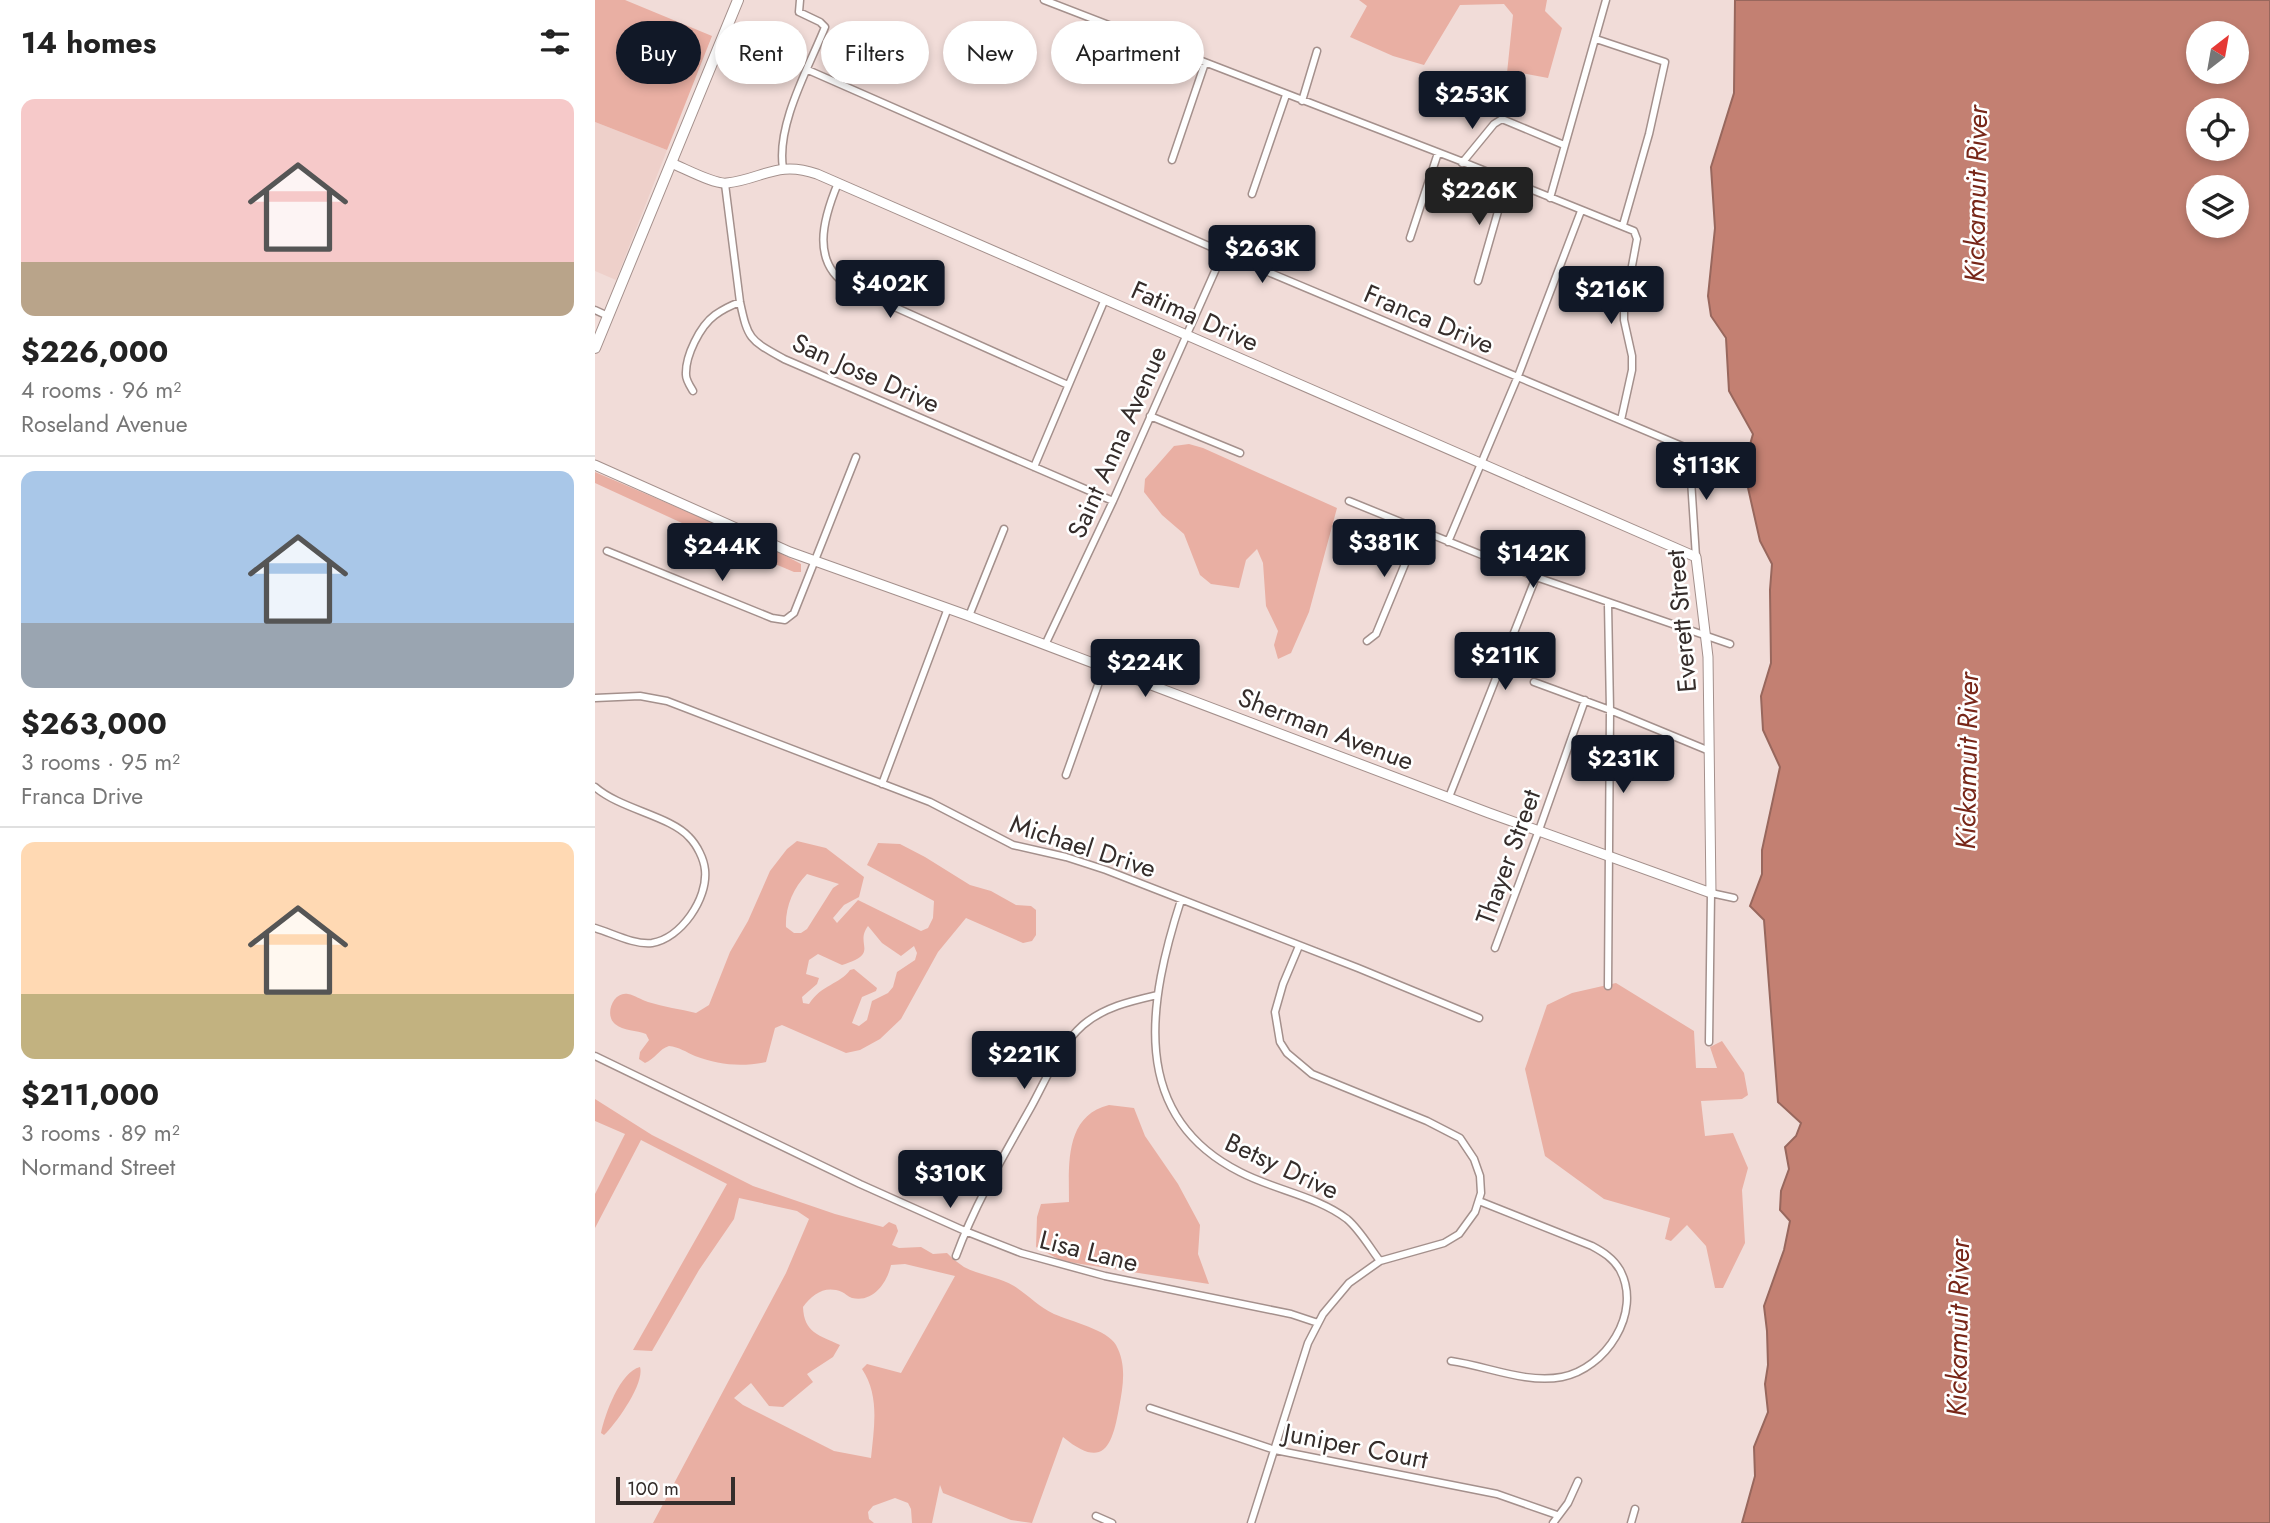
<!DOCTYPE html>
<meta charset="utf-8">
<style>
body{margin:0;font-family:Jost,sans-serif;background:#f6f6f6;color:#222;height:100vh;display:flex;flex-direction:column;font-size:26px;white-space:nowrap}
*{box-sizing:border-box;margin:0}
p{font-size:23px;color:#767676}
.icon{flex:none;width:38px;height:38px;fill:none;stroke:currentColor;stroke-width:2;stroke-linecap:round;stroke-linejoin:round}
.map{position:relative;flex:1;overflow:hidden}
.details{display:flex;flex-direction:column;background:#fff;width:595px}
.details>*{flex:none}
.banner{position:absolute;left:21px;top:21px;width:665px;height:63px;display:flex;gap:14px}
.needle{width:46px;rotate:31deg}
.buttons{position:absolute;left:1591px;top:21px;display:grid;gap:14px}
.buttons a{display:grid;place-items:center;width:63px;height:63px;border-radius:50%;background:#fff;box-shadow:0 4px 10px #0003;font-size:35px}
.scale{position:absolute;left:21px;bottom:18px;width:119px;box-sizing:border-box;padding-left:7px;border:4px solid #352d2b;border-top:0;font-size:19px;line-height:24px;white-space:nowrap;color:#352d2b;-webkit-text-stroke:5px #fff;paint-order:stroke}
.price{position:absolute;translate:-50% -60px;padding:0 16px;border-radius:7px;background:#111827;color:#fff;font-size:23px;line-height:46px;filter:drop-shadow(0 2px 4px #0008)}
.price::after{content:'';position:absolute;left:50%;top:42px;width:21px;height:16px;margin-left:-10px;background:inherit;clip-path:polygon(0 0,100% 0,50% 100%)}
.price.selected{background:#222;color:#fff}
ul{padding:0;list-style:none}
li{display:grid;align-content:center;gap:14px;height:371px;padding:0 21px}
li+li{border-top:2px solid #e0e0e0}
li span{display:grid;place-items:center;height:217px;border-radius:14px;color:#555}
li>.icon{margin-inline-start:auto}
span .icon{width:126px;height:126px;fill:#fffc;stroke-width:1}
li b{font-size:30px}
h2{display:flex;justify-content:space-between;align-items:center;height:84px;padding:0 21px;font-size:30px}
.pill{padding:0 24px;border-radius:32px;background:#fff;box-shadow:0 4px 10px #0003;font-size:24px;line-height:63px}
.pill.selected{background:#111827;color:#fff}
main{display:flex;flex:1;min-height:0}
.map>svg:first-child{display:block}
.built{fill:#eed0ca}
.green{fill:#e9afa3;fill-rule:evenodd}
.water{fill:#c38072;stroke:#98675d;stroke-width:2;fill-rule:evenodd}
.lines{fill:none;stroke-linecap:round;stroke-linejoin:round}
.street-casing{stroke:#a4908c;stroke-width:9}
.secondary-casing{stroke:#a4908c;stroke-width:11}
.primary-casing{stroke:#a4908c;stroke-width:12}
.street{stroke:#fff;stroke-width:6}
.secondary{stroke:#fff;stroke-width:9}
.primary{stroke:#fff;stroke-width:10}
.labels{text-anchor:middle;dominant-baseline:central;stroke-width:5;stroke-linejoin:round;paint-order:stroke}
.street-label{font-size:26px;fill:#352d2b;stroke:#fff}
.water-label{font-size:28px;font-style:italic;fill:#772618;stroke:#fff}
</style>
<main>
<section class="details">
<h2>14 homes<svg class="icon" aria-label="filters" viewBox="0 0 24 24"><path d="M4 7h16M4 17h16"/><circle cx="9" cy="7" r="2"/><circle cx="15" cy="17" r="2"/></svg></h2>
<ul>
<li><span style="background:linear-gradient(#f6c9c9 75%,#b9a48a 0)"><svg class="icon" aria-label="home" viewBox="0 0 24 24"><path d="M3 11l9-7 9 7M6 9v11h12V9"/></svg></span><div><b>$226,000</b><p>4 rooms · 96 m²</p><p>Roseland Avenue</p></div></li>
<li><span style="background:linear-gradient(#a9c7e8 70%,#9aa5b1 0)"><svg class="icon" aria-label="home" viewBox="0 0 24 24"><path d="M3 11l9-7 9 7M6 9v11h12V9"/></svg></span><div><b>$263,000</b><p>3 rooms · 95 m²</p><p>Franca Drive</p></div></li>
<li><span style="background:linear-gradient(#ffd9b3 70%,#c2b280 0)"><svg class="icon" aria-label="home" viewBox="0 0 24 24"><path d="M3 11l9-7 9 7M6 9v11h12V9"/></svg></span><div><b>$211,000</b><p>3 rooms · 89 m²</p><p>Normand Street</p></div></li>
</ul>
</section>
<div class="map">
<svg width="1675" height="1523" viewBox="0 0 1675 1523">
<rect width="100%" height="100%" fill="#f1dcd8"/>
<path class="built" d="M0,122l72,28 -51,130 -21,-9z"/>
<path class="green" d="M0,0h30l87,36 -45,114 -72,-28z
M764,0h188l-2,11 17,17 -14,50 -27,-5 -7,37 -10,-8 9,-87 -9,-11 -44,1 -36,60 -31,-9 -43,-19 17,-31z
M594,444l14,4 134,60 -28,104 -18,41 -13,6 -4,-14 4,-14 -12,-25 -3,-43 -6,-14 -11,11 -7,28 -28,-4 -11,-9 -16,-41 -22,-19 -18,-23 1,-13 29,-33z
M0,472l172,74 34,18v8h-7l-26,-11 -13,-9 -47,-17 -113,-52z
M202,841l29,7 38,29 -5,20 -15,8 -11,13 4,5 21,-23 63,31 7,-3 5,-10 1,-17 -67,-36 11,-22 22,1 25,13 45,28 21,6 25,14 15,1 5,4v25l-4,6 -9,2 -57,-25 -28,34 -37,67 -21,20 -20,11 -14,3 -64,-28 -7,3 -9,34c-25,5 -47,3 -71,-6 -9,-4 -16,-9 -26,-10 -10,3 -14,13 -24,17l-6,-4 1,-7 9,-12 -3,-6c-9,-4 -23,-3 -31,-10 -11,-9 -2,-33 13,-30 7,1 13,6 20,8 16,5 32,7 48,11l13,-8 21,-53 18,-31 22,-50 17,-22zM212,874l32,10 -6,4 -26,41 -6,4h-7l-8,-6c-1,-19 7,-39 21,-53zM273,926l14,17 19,13 13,-10 3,7 -2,7 -18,12 -4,15 -5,6 -16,8 -5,19 -8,6 -7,-3 10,-26 14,-6 1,-3 -23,-19 -4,1c-11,15 -28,14 -41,34l-6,-1 -1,-6 15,-13 2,-6 -13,-4 3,-14 9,-6 24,11c39,-12 12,-20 26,-39z
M1021,983l78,48 2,37h21l-7,-21 12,-6 22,32 4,22 -6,4 -41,2 4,35 28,-3 15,35 -6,22 3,53 -22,45h-8l-9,-42 -19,-21 -16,16 -6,-2 5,-21 -66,-19 -59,-43 -20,-87 22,-64 25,-12z
M0,1099l57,36 101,51 82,28 48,13 6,-5 7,3 2,6 -6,14 7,3 22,-1 12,7 14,-1c5,5 11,10 17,14 15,8 35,10 50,19 14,9 25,21 40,28 16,7 54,16 62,31 11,20 7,41 3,63 -7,39 -16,62 -56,29l-31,86 -21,-3 -68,-27 -3,-8 -8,38h-20l-1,-14 -3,-6 -13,-5 -22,8 -5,6 1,7 5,4h-221l133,-250 23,-54 -12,-8 -58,-13 -5,21 -35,51 -47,81 -19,-1 94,-166 -86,-44 -46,88v-34l30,-60 -30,-13zM310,1264l50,12 -54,97 -34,-9 -5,5c18,27 12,58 9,89l-37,-7 -91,-46 -9,-7 17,-15 18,23 14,1 30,-25 -6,-8 26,-17 7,-12c-21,-10 -36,-12 -37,-38 10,-13 22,-22 39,-15 3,1 6,5 10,6 21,5 35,-15 39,-33z
M514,1105l25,3 11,28 33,48 22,41 -2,29 11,30 -147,-23 -26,-14 1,-30 4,-13 28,-2c0,-36 -5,-86 40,-97z
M45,1367c5,16 -24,57 -36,68l-3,-2c4,-19 19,-61 39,-66z"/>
<path class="water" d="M1140,0h535v1523h-528l13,-47 -1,-29 14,-35 -3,-28 3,-19 -1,-34 -3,-25 20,-56 6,-29 -10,-11 1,-19 8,-22 -4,-22 11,-11 5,-13 -23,-21 -14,-182 -14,-14 12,-32v-24l18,-83 -17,-37 -2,-34 10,-33 -1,-73 2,-26 -12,-23 -14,-62 1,-24 6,-21 -24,-43 -3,-53 -15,-22 -3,-20 7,-68 -4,-61 23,-74zM1603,33h39v39h-39zM1603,110h39v39h-39zM1603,187h39v39h-39z"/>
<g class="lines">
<g class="street-casing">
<path id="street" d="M449,0l414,160 176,71 3,8 -13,70v11l8,36v14l-11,50
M1001,39l69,23 -16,72 -26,91
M213,70l460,202 421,177 42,8
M707,101l15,-50
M577,160l33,-97
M867,163l32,-39 8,-5 62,26
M188,168c-7,-43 26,-101 42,-141l-5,-5 -21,-10 1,-12
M243,183c-15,36 -28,80 12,104l218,98
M130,184l15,118c8,38 10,38 44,57l329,142
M657,194l34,-99
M955,198l56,-198
M815,238l28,-85
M883,281l29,-101
M0,310l13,6
M98,391c-3,-5 -7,-11 -7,-16 -1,-19 14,-49 29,-60 7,-5 17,-10 25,-13
M555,416l90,37
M1094,449l7,108
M439,467l71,-168
M754,501l187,76 194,67
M853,542l70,-166 63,-165
M12,551l165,67 13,2 9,-7 62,-156
M374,616l35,-87
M772,641l9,-7 43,-104
M450,645l68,-144 110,-248
M939,682l76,28 97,40
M0,698l45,-2 27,5 263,101 83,43 53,12 40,13 252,98 121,50
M471,775l38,-107
M287,784l66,-176
M0,787c25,22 75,29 94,50 8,8 15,22 16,33 3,29 -24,68 -53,73 -18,2 -40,-10 -57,-15
M854,797l87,-220
M586,900c-32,100 -54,215 59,272 34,18 77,24 107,47 13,11 23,29 33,42
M900,948l44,-118 46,-130
M1013,986l2,-276 -2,-106
M1114,1042l2,-149 23,5
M0,1056l265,128 105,47 56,22 84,23 186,38 27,9
M361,1256c19,-52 48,-101 75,-149 15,-27 28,-61 52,-82 21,-18 48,-24 74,-30
M856,1361c36,5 75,23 111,16 43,-8 81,-64 58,-107 -7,-12 -17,-18 -28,-24l-113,-45
M555,1408l125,42 222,44 60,21
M501,1516l16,7
M656,1523l57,-180 15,-29 26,-31 31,-22 64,-18 15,-9 16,-22 6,-19 -1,-17 -6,-17 -14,-21 -33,-17 -115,-47 -25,-21 -7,-11 -5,-30 8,-28 16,-38
M958,1523l15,-20 10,-22
M1036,1523l4,-14"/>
</g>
<g class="secondary-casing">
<path id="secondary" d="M0,465l195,87 179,64 520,197 222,80 -3,-236 -12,-100 -879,-383c-40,-14 -54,5 -90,9 -12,2 -43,-15 -56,-20"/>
</g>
<g class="primary-casing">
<path id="primary" d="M0,348l143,-348"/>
</g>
<use href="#street" class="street"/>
<use href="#secondary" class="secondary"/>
<use href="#primary" class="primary"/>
</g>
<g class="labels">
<g class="street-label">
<text transform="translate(600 316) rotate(24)">Fatima Drive</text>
<text transform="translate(834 319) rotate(23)">Franca Drive</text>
<text transform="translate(271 373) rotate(24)">San Jose Drive</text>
<text transform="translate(522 442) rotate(-66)">Saint Anna Avenue</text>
<text transform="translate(1086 621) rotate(-95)">Everett Street</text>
<text transform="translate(731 729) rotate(21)">Sherman Avenue</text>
<text transform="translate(488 846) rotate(18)">Michael Drive</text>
<text transform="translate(913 857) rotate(-70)">Thayer Street</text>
<text transform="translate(687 1166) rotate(25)">Betsy Drive</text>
<text transform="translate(494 1251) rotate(14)">Lisa Lane</text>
<text transform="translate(761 1446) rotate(11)">Juniper Court</text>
</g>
<g class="water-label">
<text transform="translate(1381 194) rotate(-89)">Kickamuit River</text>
<text transform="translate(1372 761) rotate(-89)">Kickamuit River</text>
<text transform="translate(1363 1328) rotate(-89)">Kickamuit River</text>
</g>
</g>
</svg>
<div class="buttons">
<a><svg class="needle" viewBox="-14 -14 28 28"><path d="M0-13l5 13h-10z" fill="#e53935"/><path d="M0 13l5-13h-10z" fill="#767676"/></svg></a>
<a><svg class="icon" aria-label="locate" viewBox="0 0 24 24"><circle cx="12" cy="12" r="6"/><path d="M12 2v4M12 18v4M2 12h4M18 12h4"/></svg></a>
<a><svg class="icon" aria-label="layers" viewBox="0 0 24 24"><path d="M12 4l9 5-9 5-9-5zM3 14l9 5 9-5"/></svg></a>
</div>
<div class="scale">100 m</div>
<b class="price" style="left:877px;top:131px">$253K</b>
<b class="price selected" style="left:884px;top:227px">$226K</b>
<b class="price" style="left:667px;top:285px">$263K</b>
<b class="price" style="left:295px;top:320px">$402K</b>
<b class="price" style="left:1016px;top:326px">$216K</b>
<b class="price" style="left:1111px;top:502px">$113K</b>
<b class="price" style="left:789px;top:579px">$381K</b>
<b class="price" style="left:127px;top:583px">$244K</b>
<b class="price" style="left:938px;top:590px">$142K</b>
<b class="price" style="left:910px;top:692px">$211K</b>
<b class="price" style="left:550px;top:699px">$224K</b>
<b class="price" style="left:1028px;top:795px">$231K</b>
<b class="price" style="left:429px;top:1091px">$221K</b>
<b class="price" style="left:355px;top:1210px">$310K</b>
<div class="banner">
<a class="pill selected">Buy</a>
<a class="pill">Rent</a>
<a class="pill">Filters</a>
<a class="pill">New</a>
<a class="pill">Apartment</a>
</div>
</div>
</main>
